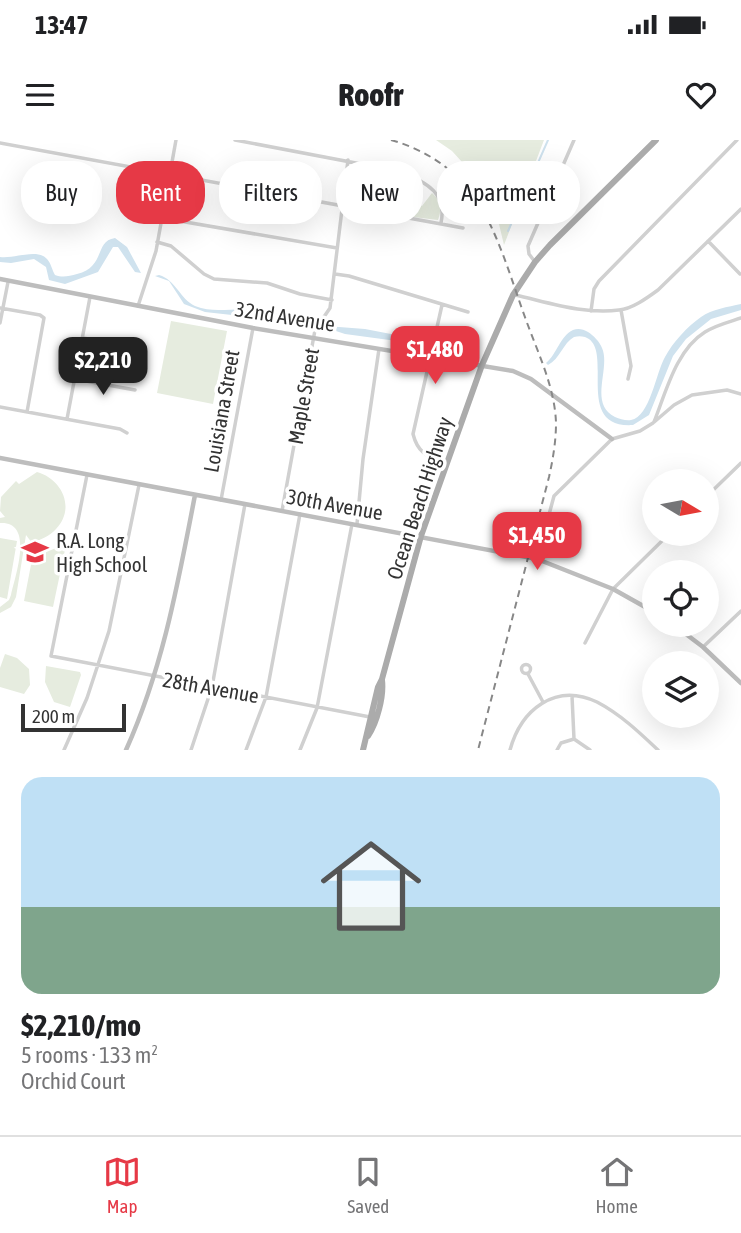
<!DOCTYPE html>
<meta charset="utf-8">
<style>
body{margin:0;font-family:"Asap Condensed",sans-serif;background:#f6f6f6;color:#202124;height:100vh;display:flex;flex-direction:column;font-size:26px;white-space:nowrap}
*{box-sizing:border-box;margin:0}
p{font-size:23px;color:#757577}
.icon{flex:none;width:38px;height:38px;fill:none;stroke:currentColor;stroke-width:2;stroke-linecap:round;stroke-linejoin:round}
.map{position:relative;height:610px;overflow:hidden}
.details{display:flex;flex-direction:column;background:#fff;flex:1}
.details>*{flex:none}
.banner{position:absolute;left:21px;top:21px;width:700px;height:63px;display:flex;gap:14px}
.needle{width:46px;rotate:100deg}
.fabs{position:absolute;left:642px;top:329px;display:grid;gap:14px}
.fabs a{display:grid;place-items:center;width:77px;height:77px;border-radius:50%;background:#fff;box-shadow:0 7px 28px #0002;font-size:35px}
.scale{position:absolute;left:21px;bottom:18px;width:105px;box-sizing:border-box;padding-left:7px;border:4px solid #333;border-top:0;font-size:19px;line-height:24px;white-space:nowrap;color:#333;-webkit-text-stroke:5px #fff;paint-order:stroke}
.price{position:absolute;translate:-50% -60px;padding:0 16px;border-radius:14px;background:#e63946;color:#fff;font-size:23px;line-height:46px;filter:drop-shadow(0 2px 4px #0008)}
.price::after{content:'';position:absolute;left:50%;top:42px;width:21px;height:16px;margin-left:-10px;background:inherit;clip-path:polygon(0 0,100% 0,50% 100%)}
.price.on{background:#222;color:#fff}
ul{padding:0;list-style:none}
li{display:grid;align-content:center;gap:14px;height:371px;padding:0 21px}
li span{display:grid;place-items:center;height:217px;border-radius:21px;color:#555}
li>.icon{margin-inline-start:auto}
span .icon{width:126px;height:126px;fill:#fffc;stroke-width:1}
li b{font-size:30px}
.pill{padding:0 24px;border-radius:28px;background:#fff;box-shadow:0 7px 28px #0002;font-size:24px;line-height:63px}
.pill.on{background:#e63946;color:#fff}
.status{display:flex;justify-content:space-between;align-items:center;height:49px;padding:0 35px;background:#fff;direction:ltr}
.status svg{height:19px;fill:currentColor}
header{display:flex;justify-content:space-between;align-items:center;height:91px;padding:0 21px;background:#fff;font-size:32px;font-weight:800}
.tabs{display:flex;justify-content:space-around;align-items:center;height:98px;border-top:2px solid #e0e0e0;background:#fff;font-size:19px;color:#757577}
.tabs a{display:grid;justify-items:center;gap:4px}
.tabs .on{color:#e63946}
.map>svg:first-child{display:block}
.green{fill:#e6ecdf}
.water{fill:#cfe2ee}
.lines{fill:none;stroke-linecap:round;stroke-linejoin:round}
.stream{stroke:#cfe2ee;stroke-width:2}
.street{stroke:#d0d0d0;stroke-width:3.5}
.secondary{stroke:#bdbdbd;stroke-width:4.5}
.primary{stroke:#ababab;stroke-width:6}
.rail{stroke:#888;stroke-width:2;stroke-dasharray:7 5;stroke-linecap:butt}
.labels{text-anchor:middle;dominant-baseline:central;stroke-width:7;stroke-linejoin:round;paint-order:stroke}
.street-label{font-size:21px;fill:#333;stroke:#fff}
.poi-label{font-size:21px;fill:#333;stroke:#fff;text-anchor:start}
</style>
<div class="status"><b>13:47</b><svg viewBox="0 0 49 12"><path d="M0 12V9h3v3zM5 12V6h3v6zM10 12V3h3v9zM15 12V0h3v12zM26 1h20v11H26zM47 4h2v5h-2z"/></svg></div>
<header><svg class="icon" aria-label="menu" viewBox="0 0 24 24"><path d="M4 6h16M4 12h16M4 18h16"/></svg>Roofr<svg class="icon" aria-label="heart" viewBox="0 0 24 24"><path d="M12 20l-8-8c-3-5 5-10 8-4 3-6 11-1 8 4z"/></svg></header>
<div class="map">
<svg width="741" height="610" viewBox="0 0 741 610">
<rect width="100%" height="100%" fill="#fff"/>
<path class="green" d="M436,0h108l-40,105 -12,-50 -40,-44z
M432,53c9,8 10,16 6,27l-25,-3 3,-14 6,3z
M171,181l56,10 -14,73 -56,-11z
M37,332c25,7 39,36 19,57 -6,7 -16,11 -24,14l-6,-8 -10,62 -5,10 -11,6v-6l9,-7 2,-5c4,-19 24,-74 -11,-72v-5l5,-1 -5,-6 1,-14 15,-16 3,3z
M0,398l17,3 -10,58 -7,-2z
M35,404l30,6 -12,57 -29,-6z
M5,514l12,4 12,11 1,16 -6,9 -24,-7v-19z
M46,526l34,6 1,3 -11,32 -16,-5 -9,-20z"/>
<path class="water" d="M115,98l12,9 14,26 -6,-1 -17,-25h-5l-15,25 -33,12 -16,-4 -3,-13 -12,-8 -23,4 -11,-1v-5c15,2 37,-9 47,2 4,4 5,11 8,16 8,3 14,1 22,-1 29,-7 17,-33 38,-36z
M159,135c17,5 21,24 36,31 20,8 39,1 59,4 18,2 36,6 54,9l3,4 -37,-3 -29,-7 -13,2 -27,-3 -21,-8 -15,-23 -14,-5z
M741,164v6l-30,9 -25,20 -13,17 -24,59 -16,10c-61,4 -17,-77 -48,-88 -4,-1 -7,-1 -11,0 -11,6 -14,22 -26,28l-2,-2c11,-9 14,-27 27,-33 5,-2 10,-1 15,2 5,3 12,10 14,16 9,20 -14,56 13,69 5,2 11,4 16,3 19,-3 25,-48 34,-63 8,-15 22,-30 36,-40 11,-8 27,-10 40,-13z
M326,186l39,3 57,11 -3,4 -74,-10 -18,-6 -2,-1z"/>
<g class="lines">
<path class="stream" d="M508,91l40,-91"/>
<path class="street" d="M235,0l168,32c25,12 44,21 38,51
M0,3l463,85
M162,78l175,30
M708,101l32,33
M157,102l14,4 33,28 10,5 53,4 33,11 32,6
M535,122l-6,-8 -1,-8 46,-106
M335,134l14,2 119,36
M515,155c32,7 70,20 104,15 13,-1 28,-12 39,-20l83,-81
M442,165l-29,129c5,20 15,22 33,29
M138,166l18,-55 20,-111
M0,168l40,7 4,3 -17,94
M621,170l10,56 -3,13
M591,171l3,-22 5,-8 138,-141
M0,183l8,-41
M83,198l59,11
M75,239l60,11
M0,267l120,22 7,4
M67,279l23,-122
M654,282c12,-30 22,-72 51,-90 11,-7 24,-10 36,-14
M87,335l-36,181 319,61
M707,356l34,-33
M221,360l32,-172
M282,371l33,-181 15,-22 18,-148
M357,384l6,-65 16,-110
M537,419l17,-63 58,-57 28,-8 13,-8 21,-18 18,-10 35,-5 14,4
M585,503l28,-54 56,-55
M703,507l38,-36
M521.5 529a4.5 4.5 0 1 1 9 0a4.5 4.5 0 1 1-9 0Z
M528,534l15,28
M572,556l2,43
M64,610l23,-52 22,-67 30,-146
M191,610l21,-63 33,-183
M246,610l20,-53 34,-183
M300,610l17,-42 35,-184
M510,610c11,-40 45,-68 87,-48 23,12 42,30 61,48
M557,610l4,-7 13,-4 16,11"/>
<path class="secondary" d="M0,139l253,49 260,43 18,8 81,60
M0,318l537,101 76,30 41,23
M674,485l29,22 38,36
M126,610c37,-82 52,-167 69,-255"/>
<path class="primary" d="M368,596c9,-13 16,-40 14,-56
M363,610l15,-63 4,-8 39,-143 61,-171 31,-70 22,-33 15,-17 106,-105"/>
<path class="rail" d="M391,0c28,8 53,22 73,44 31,34 46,93 62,136 12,33 29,68 30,103 0,18 -3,36 -7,54l-71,273"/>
</g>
<defs>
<g id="school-bare" transform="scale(2.1)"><path d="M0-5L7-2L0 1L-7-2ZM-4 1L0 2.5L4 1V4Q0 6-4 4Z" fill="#e63946" stroke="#fff" stroke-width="2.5" paint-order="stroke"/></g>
</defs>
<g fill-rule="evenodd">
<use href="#school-bare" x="35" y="412"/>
</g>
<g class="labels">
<g class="street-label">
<text transform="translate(285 176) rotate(9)">32nd Avenue</text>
<text transform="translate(303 256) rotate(-80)">Maple Street</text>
<text transform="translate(221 271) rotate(-80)">Louisiana Street</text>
<text transform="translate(419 358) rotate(-72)">Ocean Beach Highway</text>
<text transform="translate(335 364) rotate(10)">30th Avenue</text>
<text transform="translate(211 547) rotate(10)">28th Avenue</text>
</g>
<g class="poi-label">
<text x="56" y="400">R.A. Long<tspan x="56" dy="24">High School</tspan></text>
</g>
</g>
</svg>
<div class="fabs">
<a><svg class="needle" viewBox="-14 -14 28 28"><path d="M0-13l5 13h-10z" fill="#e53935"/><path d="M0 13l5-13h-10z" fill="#757577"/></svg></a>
<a><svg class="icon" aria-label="locate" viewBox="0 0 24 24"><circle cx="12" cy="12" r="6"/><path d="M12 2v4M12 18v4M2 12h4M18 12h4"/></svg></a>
<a><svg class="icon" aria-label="layers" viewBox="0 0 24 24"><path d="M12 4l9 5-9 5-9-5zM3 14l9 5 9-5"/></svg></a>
</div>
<div class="scale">200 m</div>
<b class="price" style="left:435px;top:246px">$1,480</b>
<b class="price on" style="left:103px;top:257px">$2,210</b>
<b class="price" style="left:537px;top:432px">$1,450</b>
<div class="banner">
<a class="pill">Buy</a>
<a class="pill on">Rent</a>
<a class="pill">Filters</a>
<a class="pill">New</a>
<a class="pill">Apartment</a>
</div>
</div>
<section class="details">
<ul>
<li><span style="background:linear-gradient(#bfe0f5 60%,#7fa58c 0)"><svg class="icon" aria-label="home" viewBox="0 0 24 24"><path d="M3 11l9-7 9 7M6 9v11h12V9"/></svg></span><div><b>$2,210/mo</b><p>5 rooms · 133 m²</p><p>Orchid Court</p></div></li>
</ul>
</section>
<nav class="tabs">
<a class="on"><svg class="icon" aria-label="map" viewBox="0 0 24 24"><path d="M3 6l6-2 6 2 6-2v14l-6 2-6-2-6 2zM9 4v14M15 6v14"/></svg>Map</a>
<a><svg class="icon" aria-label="saved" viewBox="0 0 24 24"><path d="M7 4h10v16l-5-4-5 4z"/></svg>Saved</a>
<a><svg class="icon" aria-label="home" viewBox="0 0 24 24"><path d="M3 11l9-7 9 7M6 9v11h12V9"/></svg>Home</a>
</nav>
